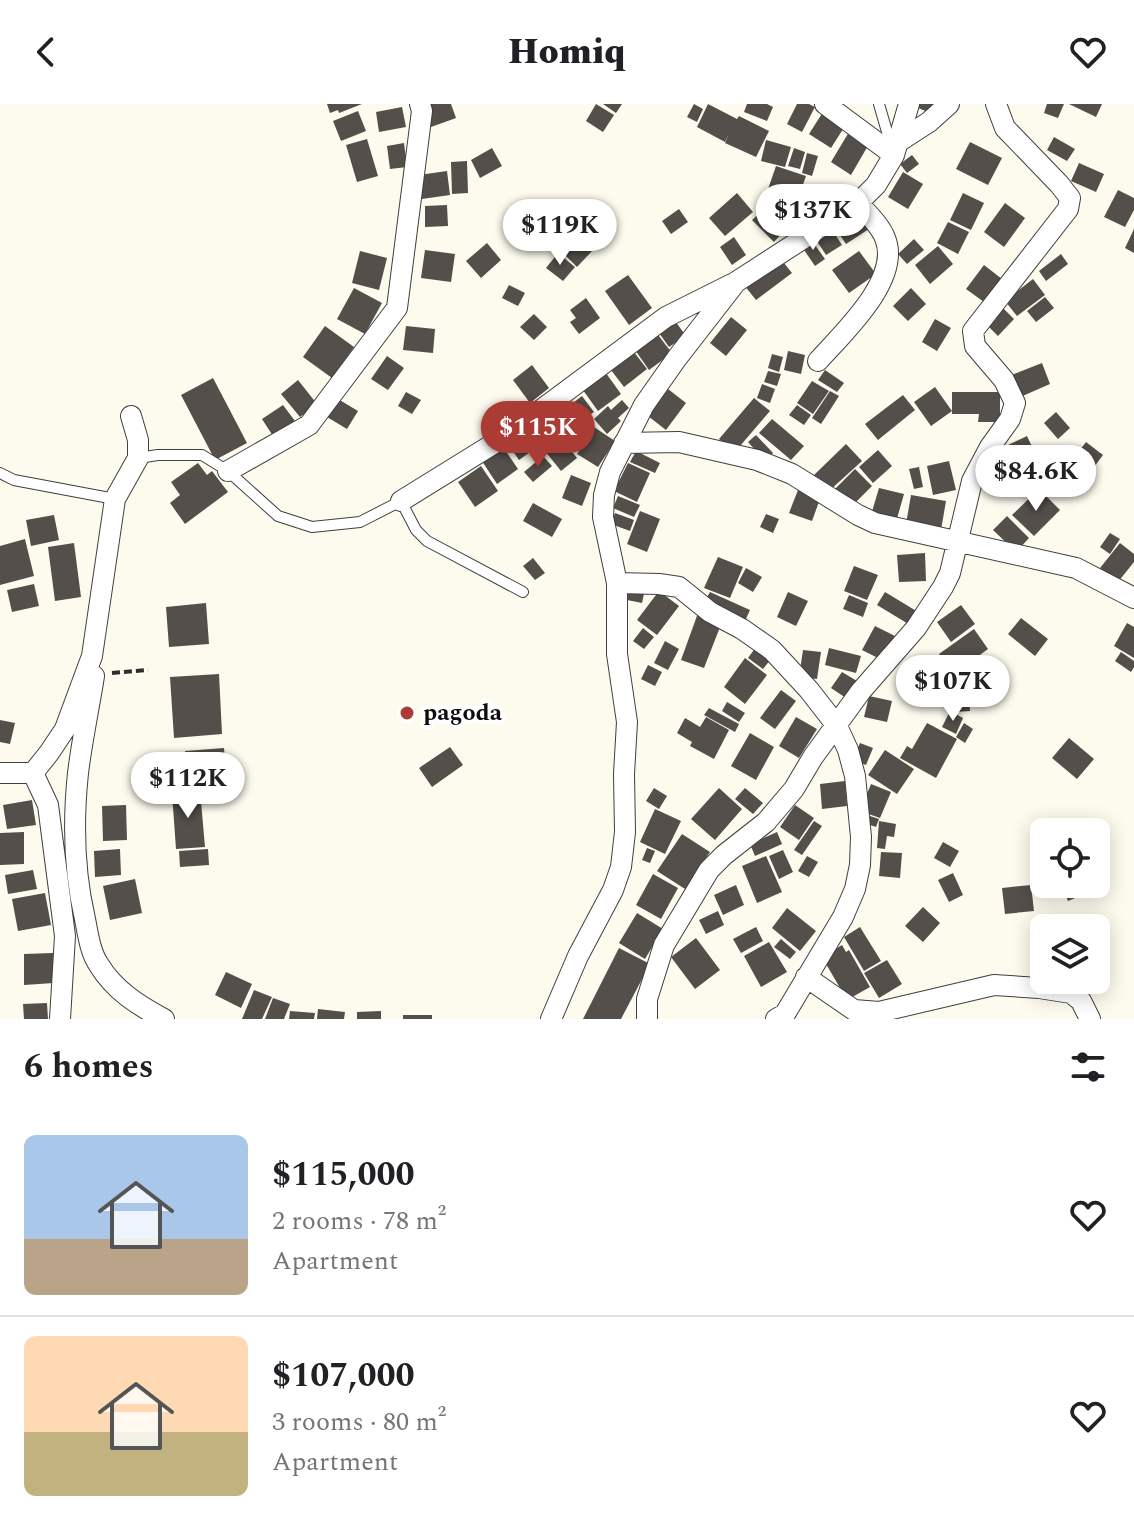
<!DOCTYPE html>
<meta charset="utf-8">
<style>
body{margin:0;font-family:Spectral,serif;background:#f2f2f2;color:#202124;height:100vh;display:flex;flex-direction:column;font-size:30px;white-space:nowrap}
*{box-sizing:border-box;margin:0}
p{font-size:26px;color:#757577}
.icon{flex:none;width:44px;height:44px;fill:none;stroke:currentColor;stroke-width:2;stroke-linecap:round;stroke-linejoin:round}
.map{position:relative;height:915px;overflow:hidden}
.side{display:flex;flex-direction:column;background:#fff;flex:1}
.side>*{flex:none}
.controls{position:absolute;left:1030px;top:714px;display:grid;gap:16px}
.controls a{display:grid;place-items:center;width:80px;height:80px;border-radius:12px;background:#fff;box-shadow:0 4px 20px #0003;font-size:40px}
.price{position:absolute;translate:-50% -68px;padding:0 18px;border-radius:28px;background:#fff;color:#222;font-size:26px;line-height:52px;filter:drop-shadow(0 2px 4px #0008)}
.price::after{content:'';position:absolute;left:50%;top:48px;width:24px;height:18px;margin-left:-12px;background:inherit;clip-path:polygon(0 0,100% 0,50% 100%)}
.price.selected{background:#ab3b35;color:#fff}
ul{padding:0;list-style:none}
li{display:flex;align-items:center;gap:24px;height:200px;padding:0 24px}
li+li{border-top:2px solid #e0e0e0}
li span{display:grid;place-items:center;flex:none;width:224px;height:160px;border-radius:12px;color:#555}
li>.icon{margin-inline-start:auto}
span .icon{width:96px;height:96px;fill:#fffc;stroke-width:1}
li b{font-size:34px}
h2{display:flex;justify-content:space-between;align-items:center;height:96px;padding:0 24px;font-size:34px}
header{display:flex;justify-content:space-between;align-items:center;height:104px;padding:0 24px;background:#fff;font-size:36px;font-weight:800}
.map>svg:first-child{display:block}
.building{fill:#544f4a}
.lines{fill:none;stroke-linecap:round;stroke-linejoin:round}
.lane-casing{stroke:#3f3f3f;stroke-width:12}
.street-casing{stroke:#3f3f3f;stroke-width:22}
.path{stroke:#2e2e2e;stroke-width:4;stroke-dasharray:8 4;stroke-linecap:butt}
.lane{stroke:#fff;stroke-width:10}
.street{stroke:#fff;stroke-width:20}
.poi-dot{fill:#ab3b35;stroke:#fff;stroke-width:3}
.labels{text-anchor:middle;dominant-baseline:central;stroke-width:8;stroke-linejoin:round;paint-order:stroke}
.poi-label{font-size:24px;font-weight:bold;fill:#0c0c0c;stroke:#fff;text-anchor:start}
</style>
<header><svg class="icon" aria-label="back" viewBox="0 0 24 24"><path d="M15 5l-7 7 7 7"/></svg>Homiq<svg class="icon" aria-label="heart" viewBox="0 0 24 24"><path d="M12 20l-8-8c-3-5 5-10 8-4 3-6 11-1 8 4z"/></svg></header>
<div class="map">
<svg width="1134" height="915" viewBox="0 0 1134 915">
<rect width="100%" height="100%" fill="#fdfbee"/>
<path class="building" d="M327,0h35l-23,9 -1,-3 -8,3z
M427,0h24l5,14 -25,9 -7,-22z
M596,0l18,11 -11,17 -17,-11z
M603,0h19l-6,9z
M694,0l9,5 -6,13 -10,-5z
M708,0l29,15 2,-3 30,15 -13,26 -31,-14 4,-10 -4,9 -28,-15z
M747,0h20l6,3 -6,14 -23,-9z
M797,0h12l6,3 -13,25 -15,-8z
M909,0h25l-4,9z
M1047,0h17l-6,14 -14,-5z
M1069,0h33l-6,13z
M402,3l4,20 -27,5 -3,-20z
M358,7l8,20 -25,10 -8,-20z
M823,8l22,14 -14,22 -22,-14z
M849,28l20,12 -18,31 -20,-13z
M1054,33l21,12 -8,12 -20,-11z
M367,35l11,37 -21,6 -11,-37z
M766,36l25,7 -6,20 -24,-6z
M970,38l32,16 -14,27 -32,-16z
M404,39l3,24 -17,2 -3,-23z
M492,44l10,18 -22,12 -9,-18z
M794,44l11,4 -5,17 -12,-3z
M807,49l11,3 -6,20 -10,-3z
M912,51l7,9 -12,9 -7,-9z
M467,57l1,32 -16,1 -1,-32z
M1079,59l25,11 -8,18 -25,-11z
M776,62l30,10 -10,29 -30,-10z
M447,67l3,24 -28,4 -3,-24z
M903,68l20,12 -15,25 -20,-12z
M1118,86l16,8v12l-9,17 -21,-10z
M737,89l16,19 -28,24 -16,-18z
M963,89l21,10 -13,27 -21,-10z
M1005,99l20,15 -21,29 -20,-15z
M447,101l1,21 -23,1v-21z
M790,101l10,13 -14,11 -10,-12z
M679,105l9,13 -17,12 -9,-13z
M858,106l11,19 -23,15 -12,-18z
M762,107l21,21 -9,10 -22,-22z
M948,118l21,10 -11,22 -21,-11z
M829,121l13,20 -16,10 -13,-20z
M1134,125v24l-9,-5z
M575,131l17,16 -15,16 -16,-16z
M734,133l12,18 -14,10 -12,-18z
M810,134l15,21 -10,7 -15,-22z
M914,135l10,11 -17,14 -9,-10z
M487,139l14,17 -20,18 -15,-17z
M938,142l15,18 -23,20 -15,-19z
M425,146l30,4 -4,28 -30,-4z
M360,147l27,7 -8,32 -27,-7z
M859,147l17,23 -27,19 -17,-23z
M558,149l17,14 -12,14 -17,-13z
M1061,150l7,10 -22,17 -7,-10z
M780,154l12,15 -36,27 -12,-15z
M984,161l18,14 -18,23 -18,-13z
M628,171l24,33 -23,17 -24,-34z
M1033,175l12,16 -28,21 -12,-15z
M509,181l16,8 -7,13 -16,-8z
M354,184l28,15 -17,31 -28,-15z
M911,184l15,16 -18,17 -15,-15z
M1045,193l9,11 -18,14 -9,-11z
M586,194l14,20 -21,16 -9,-12 6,-4 -6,-8z
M1003,204l11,11 -16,17 -11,-11z
M534,210l13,13 -13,13 -14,-13z
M731,213l16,13 -21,26 -16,-13z
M673,214l13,18 -17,11 -12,-17z
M935,215l16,9 -14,23 -15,-9z
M325,222l29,21 -22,31 -29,-21z
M406,222l29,3 -2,24 -30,-3z
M655,227l17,22 -23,17 -16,-23z
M788,247l17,4 -4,19 -17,-4z
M634,248l13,17 -23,18 -13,-17z
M772,250l11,3 -4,15 -11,-4z
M387,252l17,12 -16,22 -17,-11z
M1042,259l8,21 -32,14 -9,-22z
M532,261l17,23 -19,15 -17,-23z
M603,265l18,25 -23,17 -18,-25z
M825,266l19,13 -7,9 -19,-12z
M768,267l13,3 -4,12 -13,-4z
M213,274l34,65 -32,17 -34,-65z
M298,276l19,24 -17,13 -19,-23z
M812,277l17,10 -16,23 -16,-11z
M762,280l13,5 -5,14 -13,-5z
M935,283l17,24 -21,15 -17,-24z
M668,285l18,14 -20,27 -18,-14z
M830,287l9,5 -18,28 -9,-6z
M406,288l15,8 -9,14 -14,-8z
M952,288h48v30h-22l1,-8h-27z
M903,291l12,15 -37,30 -13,-16z
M582,292l12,16 -10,7 -11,-16z
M754,294l16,13 -36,42 -15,-14z
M338,295l20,12 -11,18 -20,-12z
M563,296l14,16 -20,17 -13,-16z
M622,296l7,8 -11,10 3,3 -14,13 -13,-15 14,-13 3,4z
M283,301l12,16 -22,15 -11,-17z
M797,301l14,10 -7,10 -15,-10z
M1056,308l14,16 -12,11 -14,-16z
M578,314l14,11 -14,19 -14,-10z
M772,315l32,27 -13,14 -32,-27z
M526,320l14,21 -21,15 -14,-20z
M594,323l21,14 -17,26 -21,-13z
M756,331l17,18 -8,8 -17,-19z
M1027,332l15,32 -19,9 -15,-32z
M561,334l16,20 -16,13 -16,-20z
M1086,338l17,13 -18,24 -17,-13z
M501,340l17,25 -21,15 -17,-26z
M846,340l16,17 -34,31 -15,-16z
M878,346l14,16 -19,17 -14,-16z
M636,347l24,12 -5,10 -25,-11z
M543,352l9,10 -19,16 -9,-10z
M949,357l7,29 -23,5 -6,-29z
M198,359l9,12 5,-4 16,21 -43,32 -15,-21 10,-8 -9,-13z
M628,359l22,10 -13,29 -23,-11z
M481,362l17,25 -23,16 -17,-25z
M919,363l4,20 -9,2 -5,-20z
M855,365l17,17 -21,21 -17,-17z
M571,371l20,8 -9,23 -20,-8z
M879,384l25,6 -8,28 -25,-7z
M1039,385l21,21 -26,26 -22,-21z
M798,386l22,9 -8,22 -23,-8z
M911,391l35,6 -5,29 -35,-6z
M618,392l22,9 -6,12 -21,-9z
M533,399l29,16 -10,18 -29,-16z
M640,407l20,8 -13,33 -20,-8z
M615,409l19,7 -4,11 -19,-7z
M766,410l13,5 -6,14 -13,-6z
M54,411l5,25 -28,6 -5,-26z
M1007,412l22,22 -13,14 -23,-22z
M1110,429l10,6 -10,15 -10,-7z
M25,435l9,37 -34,9v-39z
M74,439l7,54 -26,4 -7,-54z
M1120,439l14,11v8l-16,20 -18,-14z
M925,449l1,28 -27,1 -2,-27z
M718,453l25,10 -13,31 -26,-10z
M533,454l12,15 -10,7 -12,-14z
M854,462l24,9 -11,25 -23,-9z
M746,464l16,9 -9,15 -15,-9z
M34,480l5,22 -27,6 -5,-22z
M630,482l15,3 -3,14 -15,-3z
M659,487l20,15 -22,29 -20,-15z
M710,488l40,18 -5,11 -41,-19z
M788,488l20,9 -12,25 -19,-9z
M885,488l33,20 -8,13 -33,-20z
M849,491l19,8 -5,14 -20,-8z
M206,499l3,41 -40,3 -3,-40z
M961,501l14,19 -24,18 -14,-20z
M698,509l24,9 -18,46 -23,-8z
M1021,514l27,21 -13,17 -27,-22z
M1127,519l7,4v31l-20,-12z
M875,522l20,10 -13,24 -20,-10z
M643,524l11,9 -10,12 -11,-8z
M974,525l14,20 -34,25 -15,-20z
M665,537l14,8 -11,21 -14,-7z
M756,543l15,12 -8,10 -15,-11z
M829,544l32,8 -5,17 -31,-8z
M803,546l18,2 -4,27 -18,-2z
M1121,548l13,9v6l-3,5 -16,-11z
M745,554l22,17 -22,29 -21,-17z
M648,561l14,7 -7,14 -14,-7z
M842,568l15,9 -11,17 -15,-10z
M219,570l3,60 -48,4 -4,-61z
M781,586l15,11 -21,28 -15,-11z
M955,591h14l1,16 -14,1z
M869,592l23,5 -5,21 -23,-5z
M727,598l18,11 -6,9 -17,-11z
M709,604l30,16 -4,8 -31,-17z
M950,607l13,7 -7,16 -14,-7z
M706,613l23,13 -15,29 -24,-13 2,-4 -15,-9 8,-15 15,9z
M796,613l21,12 -18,29 -20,-12z
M0,616l15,3 -5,21 -10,-2z
M927,619l30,16 -21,39 -36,-20 7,-12 5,3z
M964,619l9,6 -8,14 -9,-6z
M750,629l24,14 -18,33 -25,-14z
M1069,634l25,21 -17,20 -25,-21z
M860,639l13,5 -7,17 -13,-5z
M450,643l13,18 -31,22 -13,-19z
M224,644l3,35 -39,3 -3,-35z
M885,646l29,19 -17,25 -29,-19z
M845,677l2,25 -25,3 -2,-25z
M871,680l20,8 -11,26 -20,-7z
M654,684l13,8 -8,13 -13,-8z
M719,684l23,21 -27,31 -24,-21z
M745,684l18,15 -10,11 -18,-15z
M200,686l5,57 -29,2 -4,-56z
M32,696l4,25 -29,4 -4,-24z
M126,701l1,35 -24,1 -1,-35z
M795,701l19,13 -15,22 -19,-13z
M655,705l26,12 -16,33 -25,-12z
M867,711l12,4 -3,8 -12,-4z
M814,717l8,5 -20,29 -8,-5z
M879,717l17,3 -2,13 -7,-1 -2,13 -8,-1z
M24,728v32l-24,1v-32z
M777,728l5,12 -27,12 -5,-12z
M682,730l28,18 -25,37 -28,-18z
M943,738l16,9 -9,16 -16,-9z
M647,744l8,3 -5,12 -8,-3z
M120,745l1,26 -26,2 -1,-26z
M208,745l1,16 -29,2 -1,-16z
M783,746l10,22 -14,7 -10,-23z
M881,748l21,1 -2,25 -21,-2z
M766,752l16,36 -25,11 -15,-37z
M807,752l11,6 -9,15 -11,-6z
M33,766l4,19 -29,5 -3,-19z
M953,769l10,22 -14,7 -11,-22z
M653,770l25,14 -17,31 -25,-14z
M135,775l7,34 -32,7 -7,-34z
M1069,780h18l3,8 -22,9 -6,-14z
M736,781l8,20 -21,10 -9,-20z
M1031,781l3,26 -29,3 -3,-26z
M45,789l6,32 -33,6 -6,-32z
M923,803l17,16 -17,19 -18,-16z
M787,804l29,23 -16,20 -28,-23z
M718,807l6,14 -18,9 -7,-14z
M637,809l26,16 -18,30 -26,-16z
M756,823l7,14 -22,12 -8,-14z
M860,823l21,34 -17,10 -20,-34z
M696,834l24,32 -25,19 -24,-32z
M781,835l15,13 -6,7 -16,-12z
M769,838l18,30 -26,15 -17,-31z
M842,841l4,7 3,-2 21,37 -23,13 -25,-43z
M619,844l31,16 -29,55h-38z
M53,849l1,30 -30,2v-31z
M887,856l15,24 -23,14 -15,-25z
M226,868l26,12 -11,24 -26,-13z
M254,886l18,7 -10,22h-20z
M273,894l17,6 -6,15h-19z
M47,899l1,16h-24l-1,-15z
M318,905l27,3 -1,7h-27z
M290,907l25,2 -1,6h-25z
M381,907v8h-24v-7z
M403,911h29v4h-29z"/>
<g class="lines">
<g class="lane-casing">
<path id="lane" d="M879,0l13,45
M138,354l20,-3h44l26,16 50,45 34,11 48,-5 41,-21 15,29 11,11 96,51
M0,369l14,7 101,19"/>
</g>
<g class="street-casing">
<path id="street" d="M825,0l69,51
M898,38l31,-20 20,-18
M818,257c25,-28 84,-82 67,-123 -5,-13 -18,-25 -27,-35
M624,339l55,-1 78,18 35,14 66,41 17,8 201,45 58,30
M228,367l81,-46 88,-117 25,-197 -2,-7
M401,397l105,-65 160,-119 66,-33
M617,479l42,1 20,3 31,25 32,17 30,21 37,40 28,36 11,24 7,26 6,61 -1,28 -5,24 -12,28 -58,97 -9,5
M94,572c-5,32 -12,64 -16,97 -5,48 -4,99 7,146 3,15 5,33 14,46 15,25 40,41 65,54
M0,669h33l16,-20 16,-24 27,-73 23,-157 23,-41v-18l-7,-24
M33,669l15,32 17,131 -5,83
M806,873l48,33 25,2 115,-27 45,3 32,5 10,8 9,18
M551,915l27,-63 35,-66 8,-23 4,-35 -1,-58 3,-52 -10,-68v-71l-14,-66 1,-22 6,-23 34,-67 33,-47 59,-76 122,-79 18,-18 18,-30 15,-51
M647,915v-20l17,-54 45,-75 15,-15 42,-33 28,-33 19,-32 48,-66 55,-63 27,-41 7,-14 22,-92 18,-34 20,-28 5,-16 -11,-23 -29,-34 -2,-15 95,-122 2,-11 -11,-14 -54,-56 -9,-24"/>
</g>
<path class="path" d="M112,569l36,-3"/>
<use href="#lane" class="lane"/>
<use href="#street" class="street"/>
</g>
<circle class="poi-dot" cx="407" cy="609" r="8"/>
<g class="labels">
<g class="poi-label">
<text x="423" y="609">pagoda</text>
</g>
</g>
</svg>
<div class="controls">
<a><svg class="icon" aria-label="locate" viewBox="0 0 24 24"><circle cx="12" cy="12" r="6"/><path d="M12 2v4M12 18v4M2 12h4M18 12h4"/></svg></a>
<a><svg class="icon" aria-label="layers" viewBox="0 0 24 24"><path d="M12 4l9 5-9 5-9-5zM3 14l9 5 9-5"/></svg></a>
</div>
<b class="price" style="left:813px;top:148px">$137K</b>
<b class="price" style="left:560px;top:163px">$119K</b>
<b class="price selected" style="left:538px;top:365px">$115K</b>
<b class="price" style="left:1036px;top:409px">$84.6K</b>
<b class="price" style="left:953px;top:619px">$107K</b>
<b class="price" style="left:188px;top:716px">$112K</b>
</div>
<section class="side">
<h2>6 homes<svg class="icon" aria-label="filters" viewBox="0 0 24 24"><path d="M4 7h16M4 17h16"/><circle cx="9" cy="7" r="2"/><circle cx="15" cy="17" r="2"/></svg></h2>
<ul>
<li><span style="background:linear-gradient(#a9c7e8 65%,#b9a48a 0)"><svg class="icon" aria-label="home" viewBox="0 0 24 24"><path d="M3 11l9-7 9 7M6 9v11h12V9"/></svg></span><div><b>$115,000</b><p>2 rooms · 78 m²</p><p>Apartment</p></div><svg class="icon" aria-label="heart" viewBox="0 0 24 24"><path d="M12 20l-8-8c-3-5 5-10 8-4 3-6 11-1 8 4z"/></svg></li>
<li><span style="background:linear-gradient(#ffd9b3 60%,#c2b280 0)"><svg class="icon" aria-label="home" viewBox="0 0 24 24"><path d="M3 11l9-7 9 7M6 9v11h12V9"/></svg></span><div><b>$107,000</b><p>3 rooms · 80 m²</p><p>Apartment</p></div><svg class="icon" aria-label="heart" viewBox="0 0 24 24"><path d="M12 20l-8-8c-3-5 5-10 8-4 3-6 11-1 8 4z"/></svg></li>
</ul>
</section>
